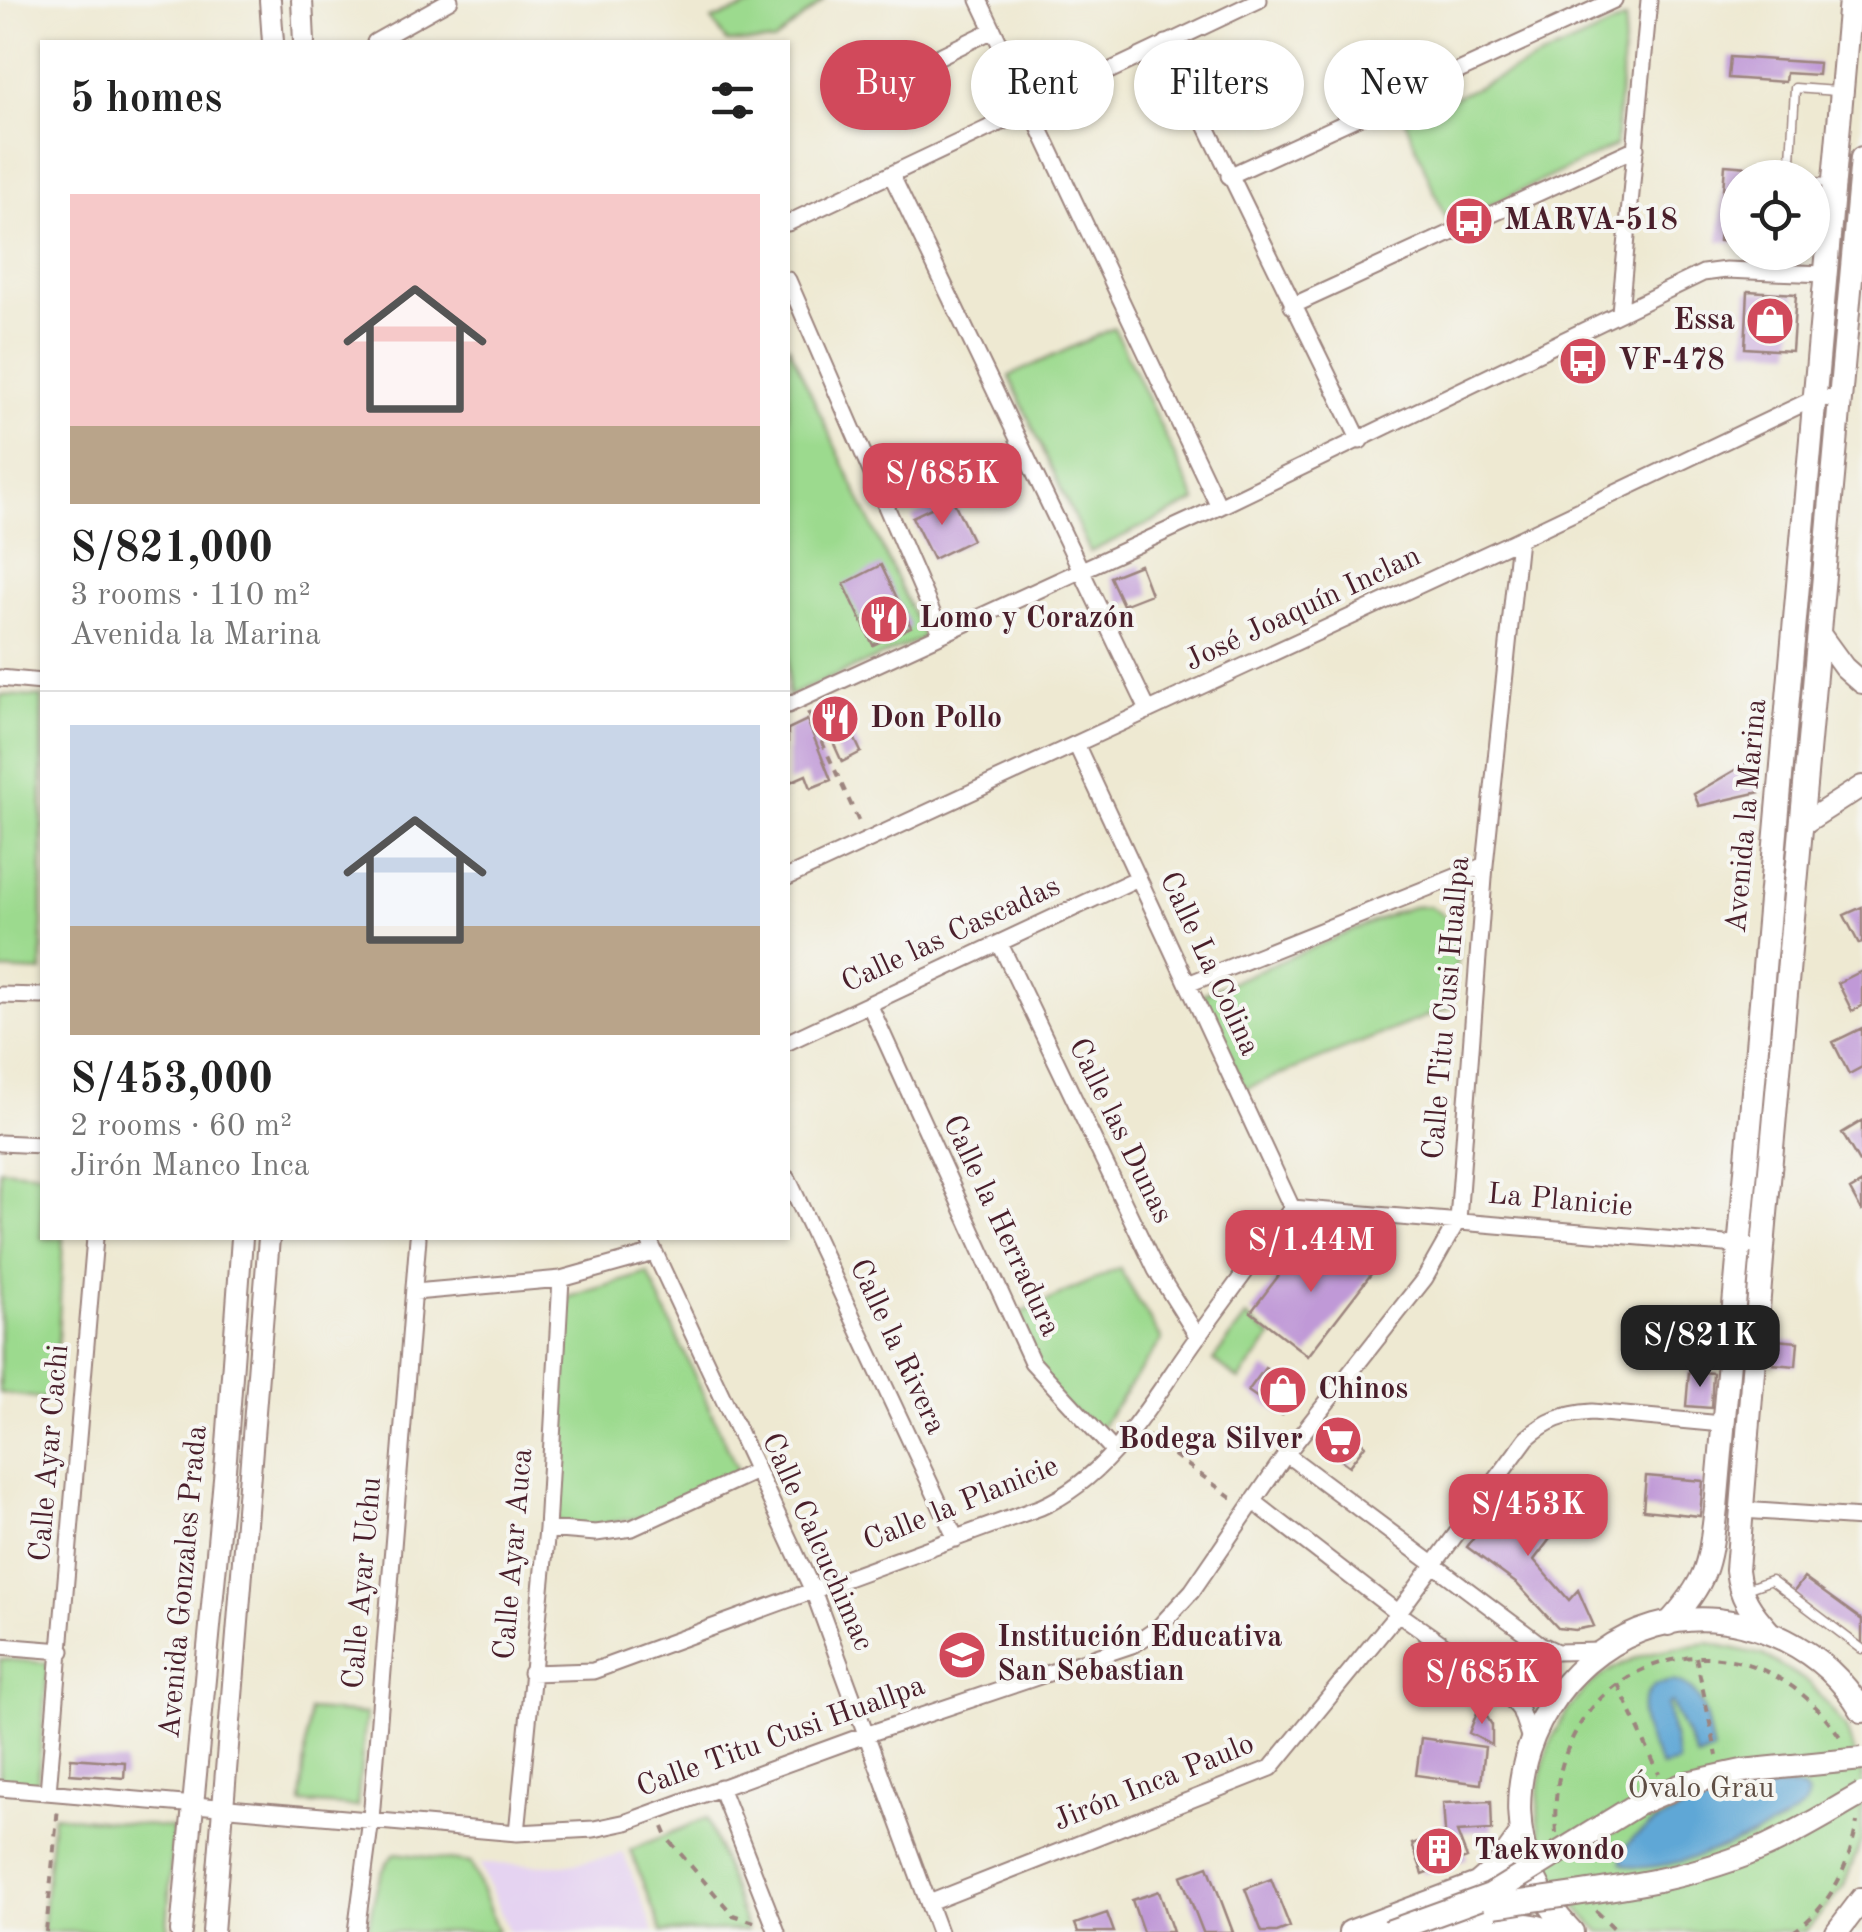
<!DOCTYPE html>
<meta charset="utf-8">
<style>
body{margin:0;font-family:"Old Standard TT",serif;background:#f6f6f6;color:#222;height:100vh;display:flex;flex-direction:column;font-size:38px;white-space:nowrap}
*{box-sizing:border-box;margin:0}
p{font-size:32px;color:#767676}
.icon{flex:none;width:55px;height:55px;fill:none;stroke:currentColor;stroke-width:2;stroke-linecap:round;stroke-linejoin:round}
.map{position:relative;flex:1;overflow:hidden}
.details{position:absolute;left:40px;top:40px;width:750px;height:1200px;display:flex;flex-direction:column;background:#fff;border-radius:0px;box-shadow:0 2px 8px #0004}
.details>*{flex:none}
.guide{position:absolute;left:820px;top:40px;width:890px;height:90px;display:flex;gap:20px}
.controls{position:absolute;left:1720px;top:160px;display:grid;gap:20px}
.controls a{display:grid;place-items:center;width:110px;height:110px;border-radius:50%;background:#fff;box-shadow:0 2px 8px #0004;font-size:50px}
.price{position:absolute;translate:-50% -85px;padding:0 22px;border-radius:20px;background:#d1495b;color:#fff;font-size:32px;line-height:65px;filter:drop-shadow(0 2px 5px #0008)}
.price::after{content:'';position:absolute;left:50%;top:60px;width:30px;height:22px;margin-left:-15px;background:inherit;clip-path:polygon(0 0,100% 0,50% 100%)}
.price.selected{background:#222;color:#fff}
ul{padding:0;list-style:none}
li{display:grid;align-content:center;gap:20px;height:530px;padding:0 30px}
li+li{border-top:2px solid #e0e0e0}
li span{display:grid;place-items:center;height:310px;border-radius:0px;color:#555}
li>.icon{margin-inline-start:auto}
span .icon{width:180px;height:180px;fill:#fffc;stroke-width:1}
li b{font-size:42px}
h2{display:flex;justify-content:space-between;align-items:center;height:120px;padding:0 30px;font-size:42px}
.tag{padding:0 35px;border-radius:45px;background:#fff;box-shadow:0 2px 8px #0004;font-size:35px;line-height:90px}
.tag.selected{background:#d1495b;color:#fff}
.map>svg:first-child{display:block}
.built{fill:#e5d3f1}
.green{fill:#9cda8e;stroke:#737c5c;stroke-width:2.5}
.water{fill:#5fa7d6;stroke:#546380;stroke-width:2.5}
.building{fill:#c099d7}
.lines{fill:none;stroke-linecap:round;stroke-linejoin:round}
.lane-casing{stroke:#9c847e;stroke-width:11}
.street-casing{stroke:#9c847e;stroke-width:19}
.secondary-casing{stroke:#9c847e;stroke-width:24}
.primary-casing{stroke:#9c847e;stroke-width:26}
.path{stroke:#9c847e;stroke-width:4;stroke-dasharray:8 8;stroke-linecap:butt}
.lane{stroke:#fff;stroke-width:8}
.street{stroke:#fff;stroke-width:15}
.secondary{stroke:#fff;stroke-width:20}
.primary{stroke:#fff;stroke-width:22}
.primary-bridge-casing{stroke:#9c847e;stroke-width:26;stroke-linecap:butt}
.primary-bridge{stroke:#fff;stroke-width:22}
.labels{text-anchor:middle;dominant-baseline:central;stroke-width:8;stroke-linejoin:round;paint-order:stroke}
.poi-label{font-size:30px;font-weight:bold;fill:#4a1f2b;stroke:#f6f6f2;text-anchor:start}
.street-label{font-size:30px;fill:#4a1f2b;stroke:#f6f6f2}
.park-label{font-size:30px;fill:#5e4e44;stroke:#f6f6f2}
</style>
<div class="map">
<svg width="1862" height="1932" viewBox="0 0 1862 1932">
<rect width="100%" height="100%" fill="#f6f6f2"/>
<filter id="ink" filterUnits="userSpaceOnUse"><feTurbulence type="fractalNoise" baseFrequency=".01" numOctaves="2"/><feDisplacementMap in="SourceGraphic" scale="20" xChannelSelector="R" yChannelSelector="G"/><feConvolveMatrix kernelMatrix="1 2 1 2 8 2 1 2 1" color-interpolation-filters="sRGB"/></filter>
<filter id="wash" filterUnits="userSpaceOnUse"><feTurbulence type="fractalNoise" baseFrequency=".0048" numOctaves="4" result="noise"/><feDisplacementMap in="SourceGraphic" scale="40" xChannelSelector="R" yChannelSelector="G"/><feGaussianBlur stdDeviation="2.25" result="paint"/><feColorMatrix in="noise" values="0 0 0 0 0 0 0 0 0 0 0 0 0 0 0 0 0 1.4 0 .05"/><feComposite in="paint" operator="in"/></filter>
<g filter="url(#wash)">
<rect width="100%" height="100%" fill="#eee9d2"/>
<path class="built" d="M623,1852l31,80h-145l-29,-68 83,1 50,-8z"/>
<path class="green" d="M768,0h56l-50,42h-47l-15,-22z
M1626,19l-11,127 -167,79 -43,-105z
M1114,328l82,173 -106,51 -81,-176z
M788,344l136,294 -136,58z
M0,695l42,2v275l-42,-2z
M1429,906c17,9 26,16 30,35l-7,65 -207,83 -44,-94 193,-82 18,-6z
M0,1169l42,4v65h21l-8,162 -55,-7z
M1119,1268l43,72 -64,91 -42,-34 -46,-79z
M648,1273l90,198 -89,45 -73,13 -21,-10 14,-222z
M1246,1317l26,20 -33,43 -26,-20z
M1709,1643l54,12 48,29 35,44 16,48v63l-19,49 -38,44h-204c-22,-20 -39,-39 -51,-67 -29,-63 -3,-155 56,-192 36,-22 62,-25 103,-30z
M0,1659l48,4 -11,124 -37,-3z
M309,1710l57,4 -9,93 -56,-4z
M53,1815l120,13 -6,104h-125z
M707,1818l40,112 -85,2 -32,-82z
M396,1853l75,10 27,69h-131c5,-22 10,-65 29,-79z"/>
<path class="water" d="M1673,1681c34,7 33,42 40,70l-16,7 -26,-55 -4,2 11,58 -17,4c-13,-28 -33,-56 -6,-82z
M1794,1787l10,3 4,5c-2,7 -1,9 -7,14 -24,22 -153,74 -179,54 -5,-36 94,-68 124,-72 15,-3 32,-4 48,-4z"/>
<g id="blocks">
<path class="building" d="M1730,57l89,6 -1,12 -32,-2 -1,9 -57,-4z
M1725,165l23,2 -1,11h-9v65l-19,-2z
M1748,291l48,3 -4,57 -47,-3z
M952,498l20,42 -39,19 -21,-42z
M881,565l30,62 -38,18 -29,-61z
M1140,565l11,29 -28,11 -13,-28z
M841,710l20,42 -19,10 -20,-44z
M807,720l24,60 -20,8 -5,-13 -18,8v-54z
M1754,759l6,12v21l-61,14 -5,-12z
M1862,907v36l-3,1 -15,-29z
M1862,971v35l-10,5 -14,-28z
M1862,1028v39l-13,7 -16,-32z
M1862,1121v39l-3,2 -17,-29z
M1862,1183v29l-12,-22z
M1305,1241l30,23 12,-16 28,21 -67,87 -57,-44z
M1775,1340l23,2 -2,24 -23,-2z
M1265,1368l33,24 -16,23 -34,-24z
M1689,1371l24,2 -2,35 -25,-2z
M1340,1426l25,19 -16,21 -25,-18z
M1646,1476l57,5 -3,35 -57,-6z
M1509,1490l50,37 -25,33 35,40 9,-10 16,36 -19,4 -17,-2 -41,-44 -50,-37z
M1804,1578l58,42v24l-69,-51z
M1480,1705l12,20v20l-23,-12z
M1421,1738l64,9 -4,37 -65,-9z
M71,1758l54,4 -1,16 -54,-4z
M1491,1801l1,29 -35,2 10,26 -44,16 -11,-30 33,-12 -2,-29z
M1208,1866l25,66h-30l-22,-56z
M1271,1879l19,48 -13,5h-15l-17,-43z
M1159,1891l14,41h-30l-11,-32z
M1107,1913l7,19h-36l-3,-8z"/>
</g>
</g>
<g filter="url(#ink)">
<use href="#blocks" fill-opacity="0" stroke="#9c847e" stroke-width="2.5"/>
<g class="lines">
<g class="lane-casing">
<path id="lane" d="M1790,178l5,-90 41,3
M1812,182l16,1
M1746,1589l25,-9 91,69"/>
</g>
<g class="street-casing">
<path id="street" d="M979,0l240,507
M375,42l75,-42
M1166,43l194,398
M862,94l131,-64
M891,174l257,536
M1229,176l385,-176
M788,223l471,-223
M788,280l153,353
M1292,306l344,-158
M1620,312l29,-312
M0,678l42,4
M788,705l431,-198 484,-234 23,-3 99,4
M1076,744l216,464
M788,877l731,-338 296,-141 27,1
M1000,944l156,326 42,67
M1188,984l297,-119
M0,995l42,1
M869,1004l163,358 82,89
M788,1042l350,-164
M0,1143l42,2
M788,1179l168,360
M1292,1208l457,38
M648,1238l166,355 125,339
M415,1292l146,-13 93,-26
M1286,1454l254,190 17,8 43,-1
M1253,1501l145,112 100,70 22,27 10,29
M1742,1510l120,8
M547,1529l49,4 36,-5 124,-57
M0,1646l62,5
M531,1673l62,-2 448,-164c71,-31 111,-107 155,-168 32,-44 64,-88 96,-131
M720,1787l57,145
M0,1788l517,45 77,-4 33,-7 241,-88 267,-90 23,-16 34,-37 94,-137 139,-176 33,-58 27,-355 34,-326
M48,1792l47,-554
M517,1833l30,-304 14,-250
M929,1903l342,-135 127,-155 129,-175c20,-18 37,-24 65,-26l130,12
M356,1932l15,-113 47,-581"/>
</g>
<g class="secondary-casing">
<path id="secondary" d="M270,0l3,42
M302,0l2,42
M1820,634l24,33 18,16
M1803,824l59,-38
M181,1932l45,-474 16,-220
M213,1932l56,-694"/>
</g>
<g class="primary-casing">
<path id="primary" d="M1668,1624c40,-43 41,-59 48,-116l134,-1508
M1769,1632c-18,-20 -29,-35 -32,-62l26,-323 99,-1089
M1350,1932l127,-48 21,-18 23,-32
M1429,1932l65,-26
M1480,1932c26,-9 47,-11 73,0
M1572,1932c-143,-148 30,-384 213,-292 32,16 59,41 77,71
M1837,1932l25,-33"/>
</g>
<path class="path" d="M808,712l53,114
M1148,1436l83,61 7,1
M1696,1657l21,99
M1618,1684l41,90
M663,1827l5,12 65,76 21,7
M1556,1833c-14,-178 190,-242 286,-93
M1596,1911l22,21
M46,1932l12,-125
M1793,1932c38,-26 56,-65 64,-110"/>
<use href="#lane" class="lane"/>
<use href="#street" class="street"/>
<use href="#secondary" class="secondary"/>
<use href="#primary" class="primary"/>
<g class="primary-bridge-casing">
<path id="primary-bridge" d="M1494,1906c92,-15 186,-21 273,-60 33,-15 63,-34 95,-52
M1388,1932l102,-37 148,-91 49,-21 55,-12 120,-12"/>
</g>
<use href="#primary-bridge" class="primary-bridge"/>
</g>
</g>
<defs>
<g id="bus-disc" transform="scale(2.5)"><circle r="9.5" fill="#d1495b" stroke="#f6f6f2"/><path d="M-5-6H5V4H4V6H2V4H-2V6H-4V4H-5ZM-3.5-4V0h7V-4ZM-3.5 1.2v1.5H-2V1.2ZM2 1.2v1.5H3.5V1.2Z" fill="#fff"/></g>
<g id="shop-disc" transform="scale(2.5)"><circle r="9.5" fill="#d1495b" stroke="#f6f6f2"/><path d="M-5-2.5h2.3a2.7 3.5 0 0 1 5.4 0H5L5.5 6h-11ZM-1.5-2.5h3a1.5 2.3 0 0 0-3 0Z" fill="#fff"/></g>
<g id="restaurant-disc" transform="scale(2.5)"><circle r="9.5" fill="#d1495b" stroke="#f6f6f2"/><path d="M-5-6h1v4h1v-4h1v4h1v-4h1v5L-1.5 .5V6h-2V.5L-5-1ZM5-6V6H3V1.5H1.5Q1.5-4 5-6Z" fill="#fff"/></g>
<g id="supermarket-disc" transform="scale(2.5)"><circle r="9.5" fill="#d1495b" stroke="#f6f6f2"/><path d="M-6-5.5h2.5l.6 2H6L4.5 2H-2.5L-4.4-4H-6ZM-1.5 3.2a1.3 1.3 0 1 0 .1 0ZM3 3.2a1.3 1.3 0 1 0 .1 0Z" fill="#fff"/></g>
<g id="school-disc" transform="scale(2.5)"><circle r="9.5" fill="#d1495b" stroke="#f6f6f2"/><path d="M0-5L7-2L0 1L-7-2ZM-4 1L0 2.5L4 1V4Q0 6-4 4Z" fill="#fff"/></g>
<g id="building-disc" transform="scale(2.5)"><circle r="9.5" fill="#d1495b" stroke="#f6f6f2"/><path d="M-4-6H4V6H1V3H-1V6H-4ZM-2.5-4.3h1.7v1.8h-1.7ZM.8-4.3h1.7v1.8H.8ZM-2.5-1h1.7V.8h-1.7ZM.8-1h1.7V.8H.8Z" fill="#fff"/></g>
</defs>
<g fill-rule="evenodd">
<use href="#bus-disc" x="1469" y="221"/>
<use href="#shop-disc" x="1770" y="321"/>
<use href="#bus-disc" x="1583" y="361"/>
<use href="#restaurant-disc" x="884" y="619"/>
<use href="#restaurant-disc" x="835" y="719"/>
<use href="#shop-disc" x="1283" y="1390"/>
<use href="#supermarket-disc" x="1338" y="1440"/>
<use href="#school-disc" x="962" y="1655"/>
<use href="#building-disc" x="1439" y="1851"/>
</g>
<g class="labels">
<g class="poi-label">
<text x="1504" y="221">MARVA-518</text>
<text x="1735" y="321" text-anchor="end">Essa</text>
<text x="1618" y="361">VF-478</text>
<text x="919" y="619">Lomo y Corazón</text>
<text x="870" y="719">Don Pollo</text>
<text x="1318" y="1390">Chinos</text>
<text x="1303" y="1440" text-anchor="end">Bodega Silver</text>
<text x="997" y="1638">Institución Educativa<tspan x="997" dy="34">San Sebastian</tspan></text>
<text x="1474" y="1851">Taekwondo</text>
</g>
<g class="street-label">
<text transform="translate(1303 609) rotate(-25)">José Joaquín Inclan</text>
<text transform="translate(1747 816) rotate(-85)">Avenida la Marina</text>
<text transform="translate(951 935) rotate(-25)">Calle las Cascadas</text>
<text transform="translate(1209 964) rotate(65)">Calle La Colina</text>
<text transform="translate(1447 1008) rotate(-85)">Calle Titu Cusi Huallpa</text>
<text transform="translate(1120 1131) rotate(64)">Calle las Dunas</text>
<text transform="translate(1560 1201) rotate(5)">La Planicie</text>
<text transform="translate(1001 1226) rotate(65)">Calle la Herradura</text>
<text transform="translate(897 1347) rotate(65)">Calle la Rivera</text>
<text transform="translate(50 1453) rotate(-85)">Calle Ayar Cachi</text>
<text transform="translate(961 1504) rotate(-22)">Calle la Planicie</text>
<text transform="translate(817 1542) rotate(66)">Calle Calcuchimac</text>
<text transform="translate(514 1554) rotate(-85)">Calle Ayar Auca</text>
<text transform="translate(184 1582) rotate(-85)">Avenida Gonzales Prada</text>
<text transform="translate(363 1583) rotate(-85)">Calle Ayar Uchu</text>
<text transform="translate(781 1737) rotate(-20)">Calle Titu Cusi Huallpa</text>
<text transform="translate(1154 1783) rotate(-22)">Jirón Inca Paulo</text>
</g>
<g class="park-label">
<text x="1701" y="1789">Óvalo Grau</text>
</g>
</g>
</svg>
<div class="controls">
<a><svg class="icon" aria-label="locate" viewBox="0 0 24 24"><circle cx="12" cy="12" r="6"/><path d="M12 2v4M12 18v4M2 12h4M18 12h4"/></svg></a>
</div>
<b class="price" style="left:942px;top:528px">S/685K</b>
<b class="price" style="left:1311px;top:1295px">S/1.44M</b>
<b class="price selected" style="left:1700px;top:1390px">S/821K</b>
<b class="price" style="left:1528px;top:1559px">S/453K</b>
<b class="price" style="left:1482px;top:1727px">S/685K</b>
<div class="guide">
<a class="tag selected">Buy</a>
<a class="tag">Rent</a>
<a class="tag">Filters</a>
<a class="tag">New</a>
</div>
<section class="details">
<h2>5 homes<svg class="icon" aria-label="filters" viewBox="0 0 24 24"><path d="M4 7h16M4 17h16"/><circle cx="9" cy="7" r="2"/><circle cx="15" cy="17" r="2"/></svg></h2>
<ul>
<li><span style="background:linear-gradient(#f6c9c9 75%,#b9a48a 0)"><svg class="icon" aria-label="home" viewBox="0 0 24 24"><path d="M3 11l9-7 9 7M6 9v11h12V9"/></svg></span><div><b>S/821,000</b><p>3 rooms · 110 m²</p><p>Avenida la Marina</p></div></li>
<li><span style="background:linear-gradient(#c9d6e8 65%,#b9a48a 0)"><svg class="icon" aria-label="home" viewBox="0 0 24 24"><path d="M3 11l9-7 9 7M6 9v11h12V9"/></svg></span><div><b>S/453,000</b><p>2 rooms · 60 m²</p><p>Jirón Manco Inca</p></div></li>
</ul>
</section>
</div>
